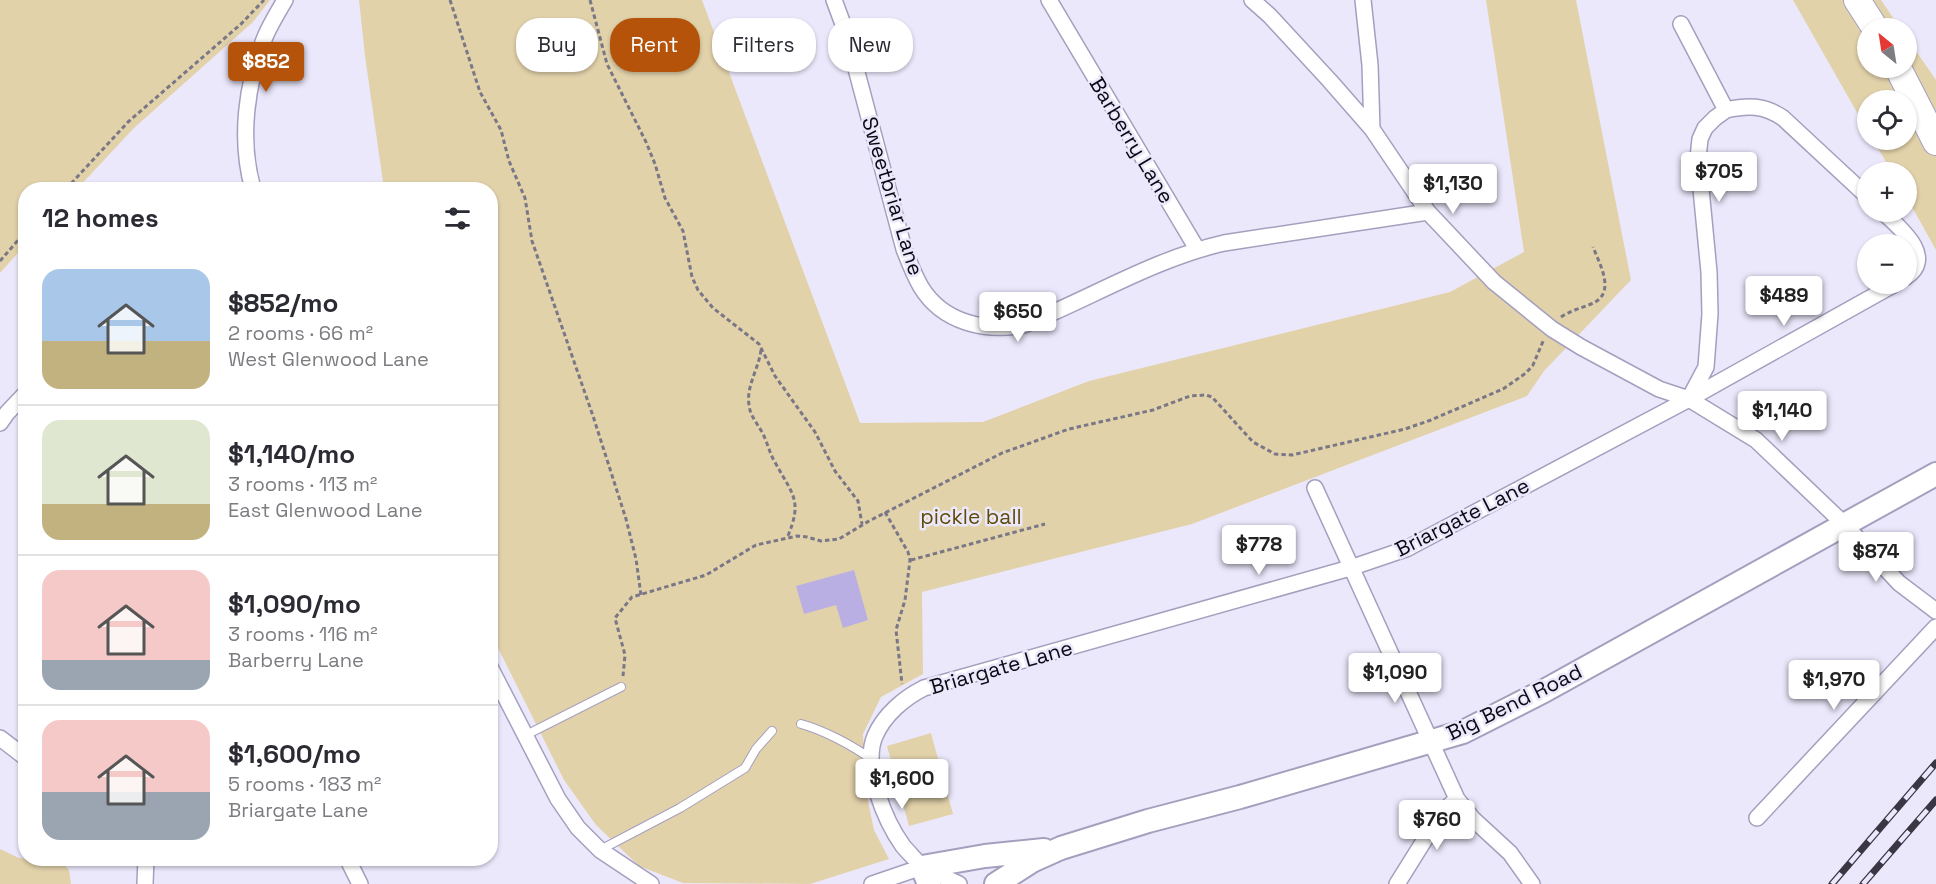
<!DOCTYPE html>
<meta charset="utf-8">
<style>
body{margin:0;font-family:"Space Grotesk",sans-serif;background:#f2f2f3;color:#2b2b33;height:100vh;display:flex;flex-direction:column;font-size:22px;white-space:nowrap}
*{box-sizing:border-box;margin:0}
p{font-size:20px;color:#7c7c81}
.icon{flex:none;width:33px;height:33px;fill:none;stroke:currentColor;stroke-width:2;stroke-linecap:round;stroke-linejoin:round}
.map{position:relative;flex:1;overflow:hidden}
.drawer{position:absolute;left:18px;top:182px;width:480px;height:684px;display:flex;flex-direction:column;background:#fff;border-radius:24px;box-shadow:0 2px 4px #0004}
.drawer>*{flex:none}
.top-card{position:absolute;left:516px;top:18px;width:570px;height:54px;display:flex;gap:12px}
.needle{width:39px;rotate:330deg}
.fabs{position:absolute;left:1857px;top:18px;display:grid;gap:12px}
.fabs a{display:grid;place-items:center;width:60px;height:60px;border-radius:50%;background:#fff;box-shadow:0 2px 4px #0004;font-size:30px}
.price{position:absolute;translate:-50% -51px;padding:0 14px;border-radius:6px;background:#fff;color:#222;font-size:20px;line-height:39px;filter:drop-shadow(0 2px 3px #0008)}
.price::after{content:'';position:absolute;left:50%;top:36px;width:18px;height:14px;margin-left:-9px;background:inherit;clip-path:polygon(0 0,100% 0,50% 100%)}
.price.active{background:#b45309;color:#fff}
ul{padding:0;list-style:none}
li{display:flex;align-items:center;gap:18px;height:150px;padding:0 24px}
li+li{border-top:2px solid #e1e1e2}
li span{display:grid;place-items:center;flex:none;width:168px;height:120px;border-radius:18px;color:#555}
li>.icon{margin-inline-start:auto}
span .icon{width:72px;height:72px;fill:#fffc;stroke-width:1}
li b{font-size:26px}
h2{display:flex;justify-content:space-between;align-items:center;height:72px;padding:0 24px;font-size:26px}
.pill{padding:0 21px;border-radius:24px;background:#fff;box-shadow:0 2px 4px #0004;font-size:21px;line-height:54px}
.pill.active{background:#b45309;color:#fff}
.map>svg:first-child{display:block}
.green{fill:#e2d2aa}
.water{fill:#baafe2}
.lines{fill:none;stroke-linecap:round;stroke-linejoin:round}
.lane-casing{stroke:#a59fbe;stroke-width:10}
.street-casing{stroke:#a59fbe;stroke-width:18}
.primary-casing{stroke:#a59fbe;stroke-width:26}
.highway-casing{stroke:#a59fbe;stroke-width:28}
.path{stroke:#7a7786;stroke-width:3;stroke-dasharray:4.5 3;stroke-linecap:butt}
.lane{stroke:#fff;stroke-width:8}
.street{stroke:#fff;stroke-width:15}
.primary{stroke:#fff;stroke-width:22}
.highway{stroke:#fff;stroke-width:26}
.rail-casing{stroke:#3a3643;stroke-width:7}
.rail{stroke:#ece8fc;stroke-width:4.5;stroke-dasharray:14;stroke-linecap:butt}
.labels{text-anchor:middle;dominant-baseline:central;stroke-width:5;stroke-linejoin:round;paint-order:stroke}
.street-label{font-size:21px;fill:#0c0914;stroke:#ece8fc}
.park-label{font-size:21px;fill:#5f4a07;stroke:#ece8fc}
</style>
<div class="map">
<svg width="1936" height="884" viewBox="0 0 1936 884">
<rect width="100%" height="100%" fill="#ece8fc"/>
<path class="green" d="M0,0h270l-17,22 -119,106 -57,61h-51l-1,56 -25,28z
M359,0h343l158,423 123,-1 106,-41 361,-89 74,-40 -38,-252h90l55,280 -87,91 -17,25 -335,128 -270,68 1,82 -42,23 -18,37 2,53 9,43 15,29 -79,25 -127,-1 -44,-17 -43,-41 -32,-45 -73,-146 -1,-445h-106l-19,-133z
M1793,0h88l19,28h-32v40h38l1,-30 29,42v170l-29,-52 -1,-26h-14l-19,-32h33v-40h-38l-1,30z
M931,733l22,81 -44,12 -22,-80z
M0,849l19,9 44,5 6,7 2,14h-71z"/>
<path class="water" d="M854,570l14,50 -25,8 -7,-23 -32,9 -8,-28z"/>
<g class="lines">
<g class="lane-casing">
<path id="lane" d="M801,724c22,6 51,21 70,35
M526,735l95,-48
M600,850l80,-42 65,-40 11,-19 16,-18"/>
</g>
<g class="street-casing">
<path id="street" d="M834,0l13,35 57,214c5,13 10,26 17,38 22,36 64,45 103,38 67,-27 130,-66 200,-82l204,-31
M1049,0l148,249
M1252,0l18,16 60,65 42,48 56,83 66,70 58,47 29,18 78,42 30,10 67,41 88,84 55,59 37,28
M1363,0l7,65 2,64
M1681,24l45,86 -11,8 -10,10 -5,11 -2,19 11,114 1,42 -4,53 -17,32
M1726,110c22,-5 38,-5 57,8l85,79
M253,189c-14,-49 -7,-105 12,-152 5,-12 13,-25 20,-37
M1883,212c17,16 53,45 23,65
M0,423l7,-10 19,-20
M1315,488l142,311 16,20 37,34 22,31
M490,667l68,132 20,29 22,22 51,34
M0,738l26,20
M1757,818l179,-191
M347,858l13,26
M922,867c-6,-7 -13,-14 -19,-21 -18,-25 -41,-80 -28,-110 9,-21 29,-38 49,-48l426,-120 56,-19 283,-150 206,-115
M145,884l1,-26
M872,884l50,-17 37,17
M1397,884l45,-72 15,-13"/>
</g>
<g class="primary-casing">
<path id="primary" d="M929,884l-7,-17 63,-11 59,-6
M996,884l36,-23 29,-13 87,-27 92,-24 223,-65 81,-41 392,-217"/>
</g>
<g class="highway-casing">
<path id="highway" d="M1857,0l18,28
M1898,68l38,74"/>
</g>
<path class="path" d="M450,0l30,92 21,38 8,31 16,37 7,43 61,175 33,103 10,40 5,36
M590,0l17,64 39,78 9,22 10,34 18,33 9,46 6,13 15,18 46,36 16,32 40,56 20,39 23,30 4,23
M66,189l62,-67 113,-98 23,-24
M0,261l26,-30
M1561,317c9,-6 20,-9 30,-13 26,-10 9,-39 2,-57
M761,350c-2,18 -15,36 -12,55 1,11 9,19 14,29 5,10 7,21 13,30 17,31 27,37 11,74
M885,512l23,40 2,8 -5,40 -9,30 6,54
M911,560l134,-36
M623,676l2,-21 -10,-37 17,-21 74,-22 50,-30 41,-9 10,1 14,4 18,-2 30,-18 133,-68 67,-24 84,-19 37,-14 16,-1 6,2 41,45 22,12 17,1 113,-26 26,-9 72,-31 23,-16 7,-8 11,-26"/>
<use href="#lane" class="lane"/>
<use href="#street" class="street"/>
<use href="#primary" class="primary"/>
<use href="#highway" class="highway"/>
<g class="rail-casing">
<path id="rail" d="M1832,884l104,-121
M1863,884l73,-84"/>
</g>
<use href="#rail" class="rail"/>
</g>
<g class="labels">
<g class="street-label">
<text transform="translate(1132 140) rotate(59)">Barberry Lane</text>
<text transform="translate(893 196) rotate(73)">Sweetbriar Lane</text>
<text transform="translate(1462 517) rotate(-27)">Briargate Lane</text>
<text transform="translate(1001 667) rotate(-16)">Briargate Lane</text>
<text transform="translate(1514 702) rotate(-26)">Big Bend Road</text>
</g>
<g class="park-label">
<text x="971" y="516">pickle ball</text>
</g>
</g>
</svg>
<div class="fabs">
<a><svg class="needle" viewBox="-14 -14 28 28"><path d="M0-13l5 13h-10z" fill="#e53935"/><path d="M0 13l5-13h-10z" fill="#7c7c81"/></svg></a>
<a><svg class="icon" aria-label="locate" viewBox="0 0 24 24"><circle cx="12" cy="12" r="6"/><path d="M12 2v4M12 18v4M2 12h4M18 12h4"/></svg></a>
<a>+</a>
<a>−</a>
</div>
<b class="price active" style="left:266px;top:93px">$852</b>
<b class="price" style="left:1719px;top:203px">$705</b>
<b class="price" style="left:1453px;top:215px">$1,130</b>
<b class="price" style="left:1784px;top:327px">$489</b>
<b class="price" style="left:1018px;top:343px">$650</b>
<b class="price" style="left:1782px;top:442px">$1,140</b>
<b class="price" style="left:1259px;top:576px">$778</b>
<b class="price" style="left:1876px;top:583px">$874</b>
<b class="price" style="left:1395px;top:704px">$1,090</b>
<b class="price" style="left:1834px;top:711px">$1,970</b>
<b class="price" style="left:902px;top:810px">$1,600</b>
<b class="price" style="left:1437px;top:851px">$760</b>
<div class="top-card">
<a class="pill">Buy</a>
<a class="pill active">Rent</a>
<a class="pill">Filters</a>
<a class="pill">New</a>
</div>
<section class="drawer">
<h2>12 homes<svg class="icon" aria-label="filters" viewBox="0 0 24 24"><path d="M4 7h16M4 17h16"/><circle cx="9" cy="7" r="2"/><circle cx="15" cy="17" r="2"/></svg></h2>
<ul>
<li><span style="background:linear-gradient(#a9c7e8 60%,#c2b280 0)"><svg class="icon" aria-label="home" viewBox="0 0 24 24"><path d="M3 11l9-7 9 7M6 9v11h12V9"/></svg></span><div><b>$852/mo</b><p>2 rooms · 66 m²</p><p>West Glenwood Lane</p></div></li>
<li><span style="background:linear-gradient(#dfe7d0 70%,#c2b280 0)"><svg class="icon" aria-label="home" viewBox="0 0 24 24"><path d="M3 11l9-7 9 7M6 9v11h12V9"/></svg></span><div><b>$1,140/mo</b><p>3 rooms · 113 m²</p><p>East Glenwood Lane</p></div></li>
<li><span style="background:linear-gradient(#f6c9c9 75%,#9aa5b1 0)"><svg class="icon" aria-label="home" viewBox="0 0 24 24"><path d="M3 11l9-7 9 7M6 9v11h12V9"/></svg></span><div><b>$1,090/mo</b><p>3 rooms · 116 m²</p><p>Barberry Lane</p></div></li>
<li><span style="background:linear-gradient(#f6c9c9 60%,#9aa5b1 0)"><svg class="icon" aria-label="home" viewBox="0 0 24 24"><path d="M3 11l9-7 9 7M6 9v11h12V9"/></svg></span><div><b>$1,600/mo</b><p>5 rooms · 183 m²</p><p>Briargate Lane</p></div></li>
</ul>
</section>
</div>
